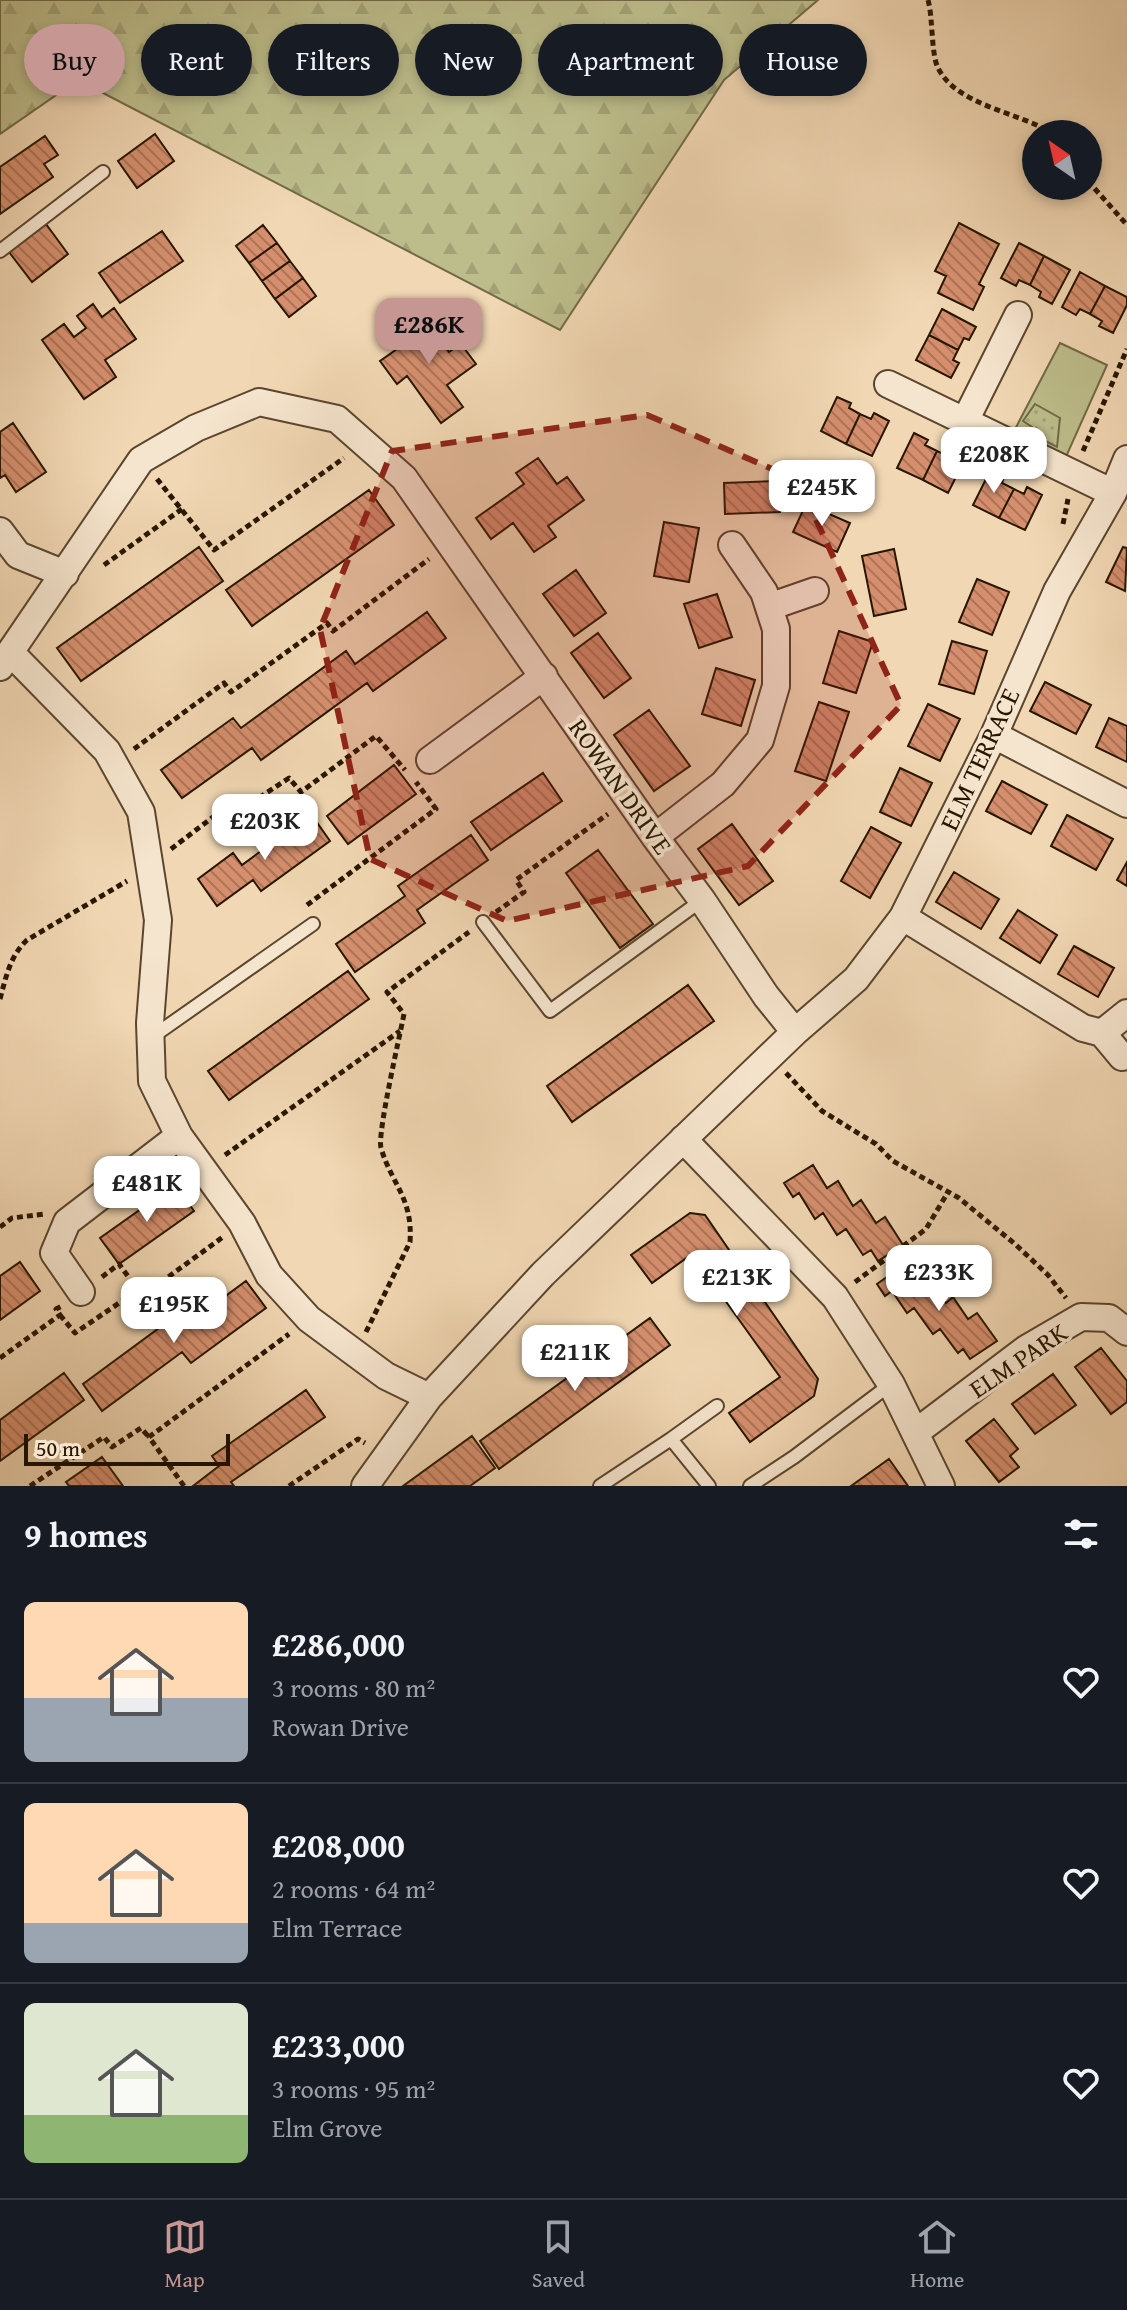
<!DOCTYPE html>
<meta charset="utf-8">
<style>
body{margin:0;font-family:"Gentium Book Plus",serif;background:#242831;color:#f1f3f6;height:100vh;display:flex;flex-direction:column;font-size:30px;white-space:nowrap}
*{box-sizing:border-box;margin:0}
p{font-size:26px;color:#9ea1a6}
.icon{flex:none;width:44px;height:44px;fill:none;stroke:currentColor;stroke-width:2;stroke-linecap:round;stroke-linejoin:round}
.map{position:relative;height:1486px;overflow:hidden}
.sheet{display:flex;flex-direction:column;background:#171b24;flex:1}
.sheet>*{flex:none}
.top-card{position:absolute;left:24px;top:24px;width:1080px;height:72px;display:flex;gap:16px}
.needle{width:52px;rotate:326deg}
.buttons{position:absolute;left:1022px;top:120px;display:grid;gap:16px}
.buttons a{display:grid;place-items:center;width:80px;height:80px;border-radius:50%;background:#171b24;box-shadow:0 4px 12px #0003;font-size:40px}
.scale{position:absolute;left:24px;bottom:20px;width:206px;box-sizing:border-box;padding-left:8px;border:4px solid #281601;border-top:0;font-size:22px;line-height:28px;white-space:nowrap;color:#281601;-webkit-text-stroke:6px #f6e5ce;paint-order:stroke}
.price{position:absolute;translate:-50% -68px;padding:0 18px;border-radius:16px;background:#fff;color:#222;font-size:26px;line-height:52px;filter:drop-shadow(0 2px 4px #0008)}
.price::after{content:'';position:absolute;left:50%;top:48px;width:24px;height:18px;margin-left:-12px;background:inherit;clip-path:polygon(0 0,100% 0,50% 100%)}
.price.active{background:#c59692;color:#111}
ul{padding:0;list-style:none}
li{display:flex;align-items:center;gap:24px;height:200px;padding:0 24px}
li+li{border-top:2px solid #363941}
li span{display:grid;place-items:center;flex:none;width:224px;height:160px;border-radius:12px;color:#555}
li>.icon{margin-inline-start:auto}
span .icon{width:96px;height:96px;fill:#fffc;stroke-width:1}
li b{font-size:34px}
h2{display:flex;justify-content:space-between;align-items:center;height:96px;padding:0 24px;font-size:34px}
.chip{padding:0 28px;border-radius:36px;background:#171b24;box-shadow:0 4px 12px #0003;font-size:28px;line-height:72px}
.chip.active{background:#c59692;color:#111}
.tabs{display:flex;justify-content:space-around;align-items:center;height:112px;border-top:2px solid #363941;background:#171b24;font-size:22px;color:#9ea1a6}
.tabs a{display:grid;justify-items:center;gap:4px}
.tabs .active{color:#c59692}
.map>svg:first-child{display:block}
.green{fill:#bdbd8b;stroke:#726a46;stroke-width:2}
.forest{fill:url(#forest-firs);stroke:#726a46;stroke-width:2}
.park{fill:url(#park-dots);stroke:#726a46;stroke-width:2}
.building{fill:url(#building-back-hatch);stroke:#281601;stroke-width:2}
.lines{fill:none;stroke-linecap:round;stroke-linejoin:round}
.lane-casing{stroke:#5a462e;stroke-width:16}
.street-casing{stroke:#5a462e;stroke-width:30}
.path{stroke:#281601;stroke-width:5;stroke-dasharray:6 4;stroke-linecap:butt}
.lane{stroke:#f6e5ce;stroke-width:12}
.street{stroke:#f6e5ce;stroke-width:26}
.marked{fill:#8f2418;fill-opacity:0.2;stroke:#8f2418;stroke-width:6;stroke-dasharray:16 10;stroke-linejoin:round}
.labels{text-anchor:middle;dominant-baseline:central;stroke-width:7;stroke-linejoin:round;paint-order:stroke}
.street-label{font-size:26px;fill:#281601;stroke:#f6e5ce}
</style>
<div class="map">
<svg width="1127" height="1486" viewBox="0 0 1127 1486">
<defs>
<pattern id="forest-firs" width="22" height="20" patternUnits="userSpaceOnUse" patternTransform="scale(2)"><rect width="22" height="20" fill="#bdbd8b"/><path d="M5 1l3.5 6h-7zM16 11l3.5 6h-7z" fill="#a2a276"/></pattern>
<pattern id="park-dots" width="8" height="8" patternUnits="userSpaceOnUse" patternTransform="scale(2)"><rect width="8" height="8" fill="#bdbd8b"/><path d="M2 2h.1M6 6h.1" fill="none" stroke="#a2a276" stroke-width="1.8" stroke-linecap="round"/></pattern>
<pattern id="building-back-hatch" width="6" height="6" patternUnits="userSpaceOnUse" patternTransform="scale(2)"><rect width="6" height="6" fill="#d58f6e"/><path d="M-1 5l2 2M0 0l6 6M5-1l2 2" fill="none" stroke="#ad7458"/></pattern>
</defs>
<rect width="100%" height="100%" fill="#f1d7b3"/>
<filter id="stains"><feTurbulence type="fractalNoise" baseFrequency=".0025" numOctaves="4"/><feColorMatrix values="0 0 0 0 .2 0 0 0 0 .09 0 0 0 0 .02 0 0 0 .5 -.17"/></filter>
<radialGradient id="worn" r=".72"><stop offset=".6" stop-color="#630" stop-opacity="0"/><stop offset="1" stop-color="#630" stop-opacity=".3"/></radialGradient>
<path class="green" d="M1060,343l47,22 -42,94 -52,-26z"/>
<path class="forest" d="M0,0h818l-94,80 -164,250 -482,-250 -78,54z"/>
<path class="park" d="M1035,404l25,14 -3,29 -29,-15 4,-5 -9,-6z"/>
<path class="building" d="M155,134l19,27 -37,27 -19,-27z
M45,136l13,19 -14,9 9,13 -53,37v-47z
M959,223l40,21 -20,40 5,3 -11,23 -35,-17 8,-17 -11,-5z
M46,224l22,30 -36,28 -23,-30z
M263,225l14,18 -28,20 -13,-17z
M162,231l21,30 -63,42 -21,-30z
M277,243l13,18 -28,20 -13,-18z
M1019,243l25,13 -14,29 -11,-5 -3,6 -15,-8z
M1044,256l26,14 -18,34 -13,-7 2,-5 -11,-7z
M290,261l13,17 -28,21 -13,-18z
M1080,272l25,14 -15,28 -10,-5 -4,6 -14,-8z
M303,278l13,18 -27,21 -14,-18z
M1105,286l22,11v8l-14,28 -14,-7 3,-5 -12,-7z
M93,304l9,13 12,-9 22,31 -31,21 11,17 -32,22 -42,-59 22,-16 10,13 12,-9 -9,-12z
M942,309l34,18 -7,13 -5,-2 -6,12 -29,-15z
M421,313l28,39 12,-8 15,20 -29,21 16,22 -22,16 -34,-47 -10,8 -17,-23 27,-19 -9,-12z
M929,335l29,15 -5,10 6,3 -8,15 -35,-18z
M837,397l14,6 -2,5 11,6 -14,30 -25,-13z
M874,413l15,8 -17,35 -26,-12 14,-30 11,5z
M13,423l33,49 -30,20 -11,-17 -5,3v-46z
M914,433l14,7 -3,5 12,6 -14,29 -26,-12z
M950,450l16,7 -18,36 -25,-13 14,-29 11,5z
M538,458l19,26 10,-7 17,23 -36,26 8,11 -22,15 -21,-29 -22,16 -15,-21 48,-34 -8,-11z
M990,471l14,6 -2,6 12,6 -15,29 -26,-13z
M779,481l1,31 -55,2 -1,-31z
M1027,487l15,8 -17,35 -26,-12 15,-29 10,5z
M369,490l25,35 -142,101 -26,-36z
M806,504l44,19 -13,29 -44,-20z
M664,522l35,6 -10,54 -35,-6z
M199,547l24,34 -142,100 -24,-33z
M1123,547l4,1 -2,43 -19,-9z
M894,549l12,60 -32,7 -12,-60z
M576,570l30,43 -32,23 -31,-42z
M977,579l32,13 -17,43 -33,-13z
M717,594l15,43 -33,11 -15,-44z
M427,612l19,26 -73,53 -6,-8 -106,77 -9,-12 -70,50 -21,-28 72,-52 8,10 105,-77 9,13z
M839,631l34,11 -17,51 -33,-10z
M598,633l33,45 -27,20 -33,-45z
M952,641l35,10 -13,43 -35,-10z
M716,668l39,12 -14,46 -39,-12z
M1045,682l46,23 -15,29 -46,-23z
M819,702l30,10 -23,69 -31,-10z
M928,704l32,15 -20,42 -32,-15z
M649,710l41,56 -36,25 -40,-56z
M1109,718l18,8v36l-31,-15z
M394,765l22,29 -68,50 -21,-28z
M900,768l32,15 -21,43 -31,-14z
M543,773l19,28 -71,49 -20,-28z
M1002,781l45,24 -16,29 -45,-23z
M311,814l19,27 -69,50 -8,-11 -36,26 -19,-27 35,-26 9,12z
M1067,815l46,24 -17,31 -45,-24z
M732,824l41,57 -34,24 -41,-56z
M871,827l30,16 -31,55 -29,-17z
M471,835l17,25 -71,50 8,13 -70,49 -19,-28 69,-48 -7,-10z
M598,850l55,74 -33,24 -54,-75z
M1127,862v24l-10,-6z
M954,872l45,27 -18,30 -45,-27z
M1018,910l39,25 -17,28 -40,-25z
M1074,946l40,22 -16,29 -40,-23z
M348,971l21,28 -140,101 -21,-29z
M688,985l26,36 -142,101 -25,-36z
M813,1165l14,23 11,-7 15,25 8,-6 15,23 9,-6 18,28 -25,16 -7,-11 -8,5 -17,-26 -9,6 -14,-22 -8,6 -16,-26 -6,4 -9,-14z
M175,1185l19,26 -75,53 -19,-26z
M690,1213l15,2 113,164 -4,17 -64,46 -21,-29 51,-36 -88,-123 -40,29 -21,-28z
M20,1262l20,29 -40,29v-44z
M904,1265l14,20 10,-7 18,25 7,-6 15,22 9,-6 20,28 -27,18 -7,-10 -5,4 -18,-24 -7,5 -19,-26 -7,5 -15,-22 -7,5 -8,-12z
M246,1281l20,27 -75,55 -9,-11 -80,59 -19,-27 87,-64 8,11z
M650,1318l20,27 -171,124 -19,-28z
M1101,1348l26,33v21l-16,12 -36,-47z
M64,1373l20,27 -84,61v-41z
M1053,1374l23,31 -41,29 -23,-30z
M306,1390l19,27 -94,65 3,4h-41l26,-20 -7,-10z
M994,1419l24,30 -8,7 9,11 -20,15 -33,-41z
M472,1436l23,32 -25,18h-67z
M102,1457l21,29h-54l-3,-4z
M889,1459l19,27h-57z"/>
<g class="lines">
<g class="lane-casing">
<path id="lane" d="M0,251l103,-79
M483,922l67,89 152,-111
M152,1037l161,-113
M671,1439l46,-33
M600,1486l71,-47 38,47
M750,1486l44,-29 97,-73"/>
</g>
<g class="street-casing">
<path id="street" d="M888,384l225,109
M964,423l54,-108
M0,531l18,24 47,19
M769,607l46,-16
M11,653l96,98 34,61 17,108 -8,103 2,58 27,55 63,87 27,52 40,44 77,57 43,21
M0,667l141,-207 55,-32 63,-26 78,17 67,59 251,359 47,63 64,96 29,36 -252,242 -114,123 -64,89
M994,735l133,69
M430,760l114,-84
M655,837l68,-53 37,-44 16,-54v-57l-12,-37 -32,-47
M903,917l180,111 19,5 20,24
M795,1032l61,-53 47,-62 91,-182 63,-144 56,-98 14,-34
M1102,1033l25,-20
M683,1139l152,158 56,87 50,102
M81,1292l-27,-39 13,-31 112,-86
M915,1433l111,-84 55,-32 28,1 18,14"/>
</g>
<path class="path" d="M928,0c5,17 3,54 10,68 19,38 81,44 116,66
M1088,181l39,44
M1083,451l44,-102
M157,479l57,71 130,-92
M1063,524l5,-25
M104,565l78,-56
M134,749l90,-66 7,9 96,-69 6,8 96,-72
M171,849l50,-38 7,7 61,-40 12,14 75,-56 29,34
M307,905l129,-96 -20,-27
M496,912l28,-20 -8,-12 92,-66
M0,999c6,-22 10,-43 27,-59l100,-59
M786,1073l36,38 54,33 17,17 66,37 56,46 33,31 18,23
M225,1155l175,-124
M0,1227l12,-9 32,-4
M102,1277l17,-13 19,26
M855,1282l71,-53 22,-37
M60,1315l15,18 75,-51 3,6 70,-51
M366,1332l44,-90c3,-44 -18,-57 -29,-94 -4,-14 19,-113 23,-134l-17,-22 82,-60
M0,1358l60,-43 -4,-6 6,-3
M30,1486l74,-49 8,10 29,-19 7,8
M184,1486l-35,-49 140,-103
M289,1486l69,-47 7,4"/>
<use href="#lane" class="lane"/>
<use href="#street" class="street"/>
</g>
<path class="marked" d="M647,415l151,65 103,225 -153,161 -241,55 -137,-62 -50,-230 72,-178z"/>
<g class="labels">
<g class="street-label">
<text transform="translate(979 759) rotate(-65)">ELM TERRACE</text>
<text transform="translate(621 786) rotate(55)">ROWAN DRIVE</text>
<text transform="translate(1018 1360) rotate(-34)">ELM PARK</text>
</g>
</g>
<rect width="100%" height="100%" filter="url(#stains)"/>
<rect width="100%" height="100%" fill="url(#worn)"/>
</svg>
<div class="buttons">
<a><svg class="needle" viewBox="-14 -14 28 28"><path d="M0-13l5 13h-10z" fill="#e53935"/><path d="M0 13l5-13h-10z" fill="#9ea1a6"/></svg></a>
</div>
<div class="scale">50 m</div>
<b class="price active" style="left:429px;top:366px">£286K</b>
<b class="price" style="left:994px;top:495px">£208K</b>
<b class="price" style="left:822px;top:528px">£245K</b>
<b class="price" style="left:265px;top:862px">£203K</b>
<b class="price" style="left:147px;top:1224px">£481K</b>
<b class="price" style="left:939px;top:1313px">£233K</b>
<b class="price" style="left:737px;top:1318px">£213K</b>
<b class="price" style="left:174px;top:1345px">£195K</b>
<b class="price" style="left:575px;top:1393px">£211K</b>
<div class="top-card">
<a class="chip active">Buy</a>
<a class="chip">Rent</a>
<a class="chip">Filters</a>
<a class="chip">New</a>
<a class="chip">Apartment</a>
<a class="chip">House</a>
</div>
</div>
<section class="sheet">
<h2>9 homes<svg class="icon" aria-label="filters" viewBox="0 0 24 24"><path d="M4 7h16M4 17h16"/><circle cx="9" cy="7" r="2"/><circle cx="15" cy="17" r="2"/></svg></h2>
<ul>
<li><span style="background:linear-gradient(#ffd9b3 60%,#9aa5b1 0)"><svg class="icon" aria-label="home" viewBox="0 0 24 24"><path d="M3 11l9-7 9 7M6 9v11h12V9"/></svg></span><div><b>£286,000</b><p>3 rooms · 80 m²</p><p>Rowan Drive</p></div><svg class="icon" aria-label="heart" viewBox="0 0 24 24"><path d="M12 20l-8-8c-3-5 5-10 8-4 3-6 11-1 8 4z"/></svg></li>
<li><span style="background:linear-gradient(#ffd9b3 75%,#9aa5b1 0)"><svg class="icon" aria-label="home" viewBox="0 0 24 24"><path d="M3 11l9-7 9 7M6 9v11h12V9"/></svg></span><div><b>£208,000</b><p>2 rooms · 64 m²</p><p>Elm Terrace</p></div><svg class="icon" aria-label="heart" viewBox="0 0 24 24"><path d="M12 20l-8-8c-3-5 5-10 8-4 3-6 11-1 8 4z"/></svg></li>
<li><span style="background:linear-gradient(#dfe7d0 70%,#8fb573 0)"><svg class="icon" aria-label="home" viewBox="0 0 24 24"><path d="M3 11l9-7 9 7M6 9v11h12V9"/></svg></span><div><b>£233,000</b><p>3 rooms · 95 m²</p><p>Elm Grove</p></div><svg class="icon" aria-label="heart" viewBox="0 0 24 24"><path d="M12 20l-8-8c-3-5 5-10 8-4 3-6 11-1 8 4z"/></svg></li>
</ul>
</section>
<nav class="tabs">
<a class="active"><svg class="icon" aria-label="map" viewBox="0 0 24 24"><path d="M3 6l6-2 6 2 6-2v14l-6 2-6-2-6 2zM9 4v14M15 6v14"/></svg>Map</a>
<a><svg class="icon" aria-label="saved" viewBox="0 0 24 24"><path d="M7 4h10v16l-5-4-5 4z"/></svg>Saved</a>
<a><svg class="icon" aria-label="home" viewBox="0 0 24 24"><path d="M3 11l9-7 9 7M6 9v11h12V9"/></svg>Home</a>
</nav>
